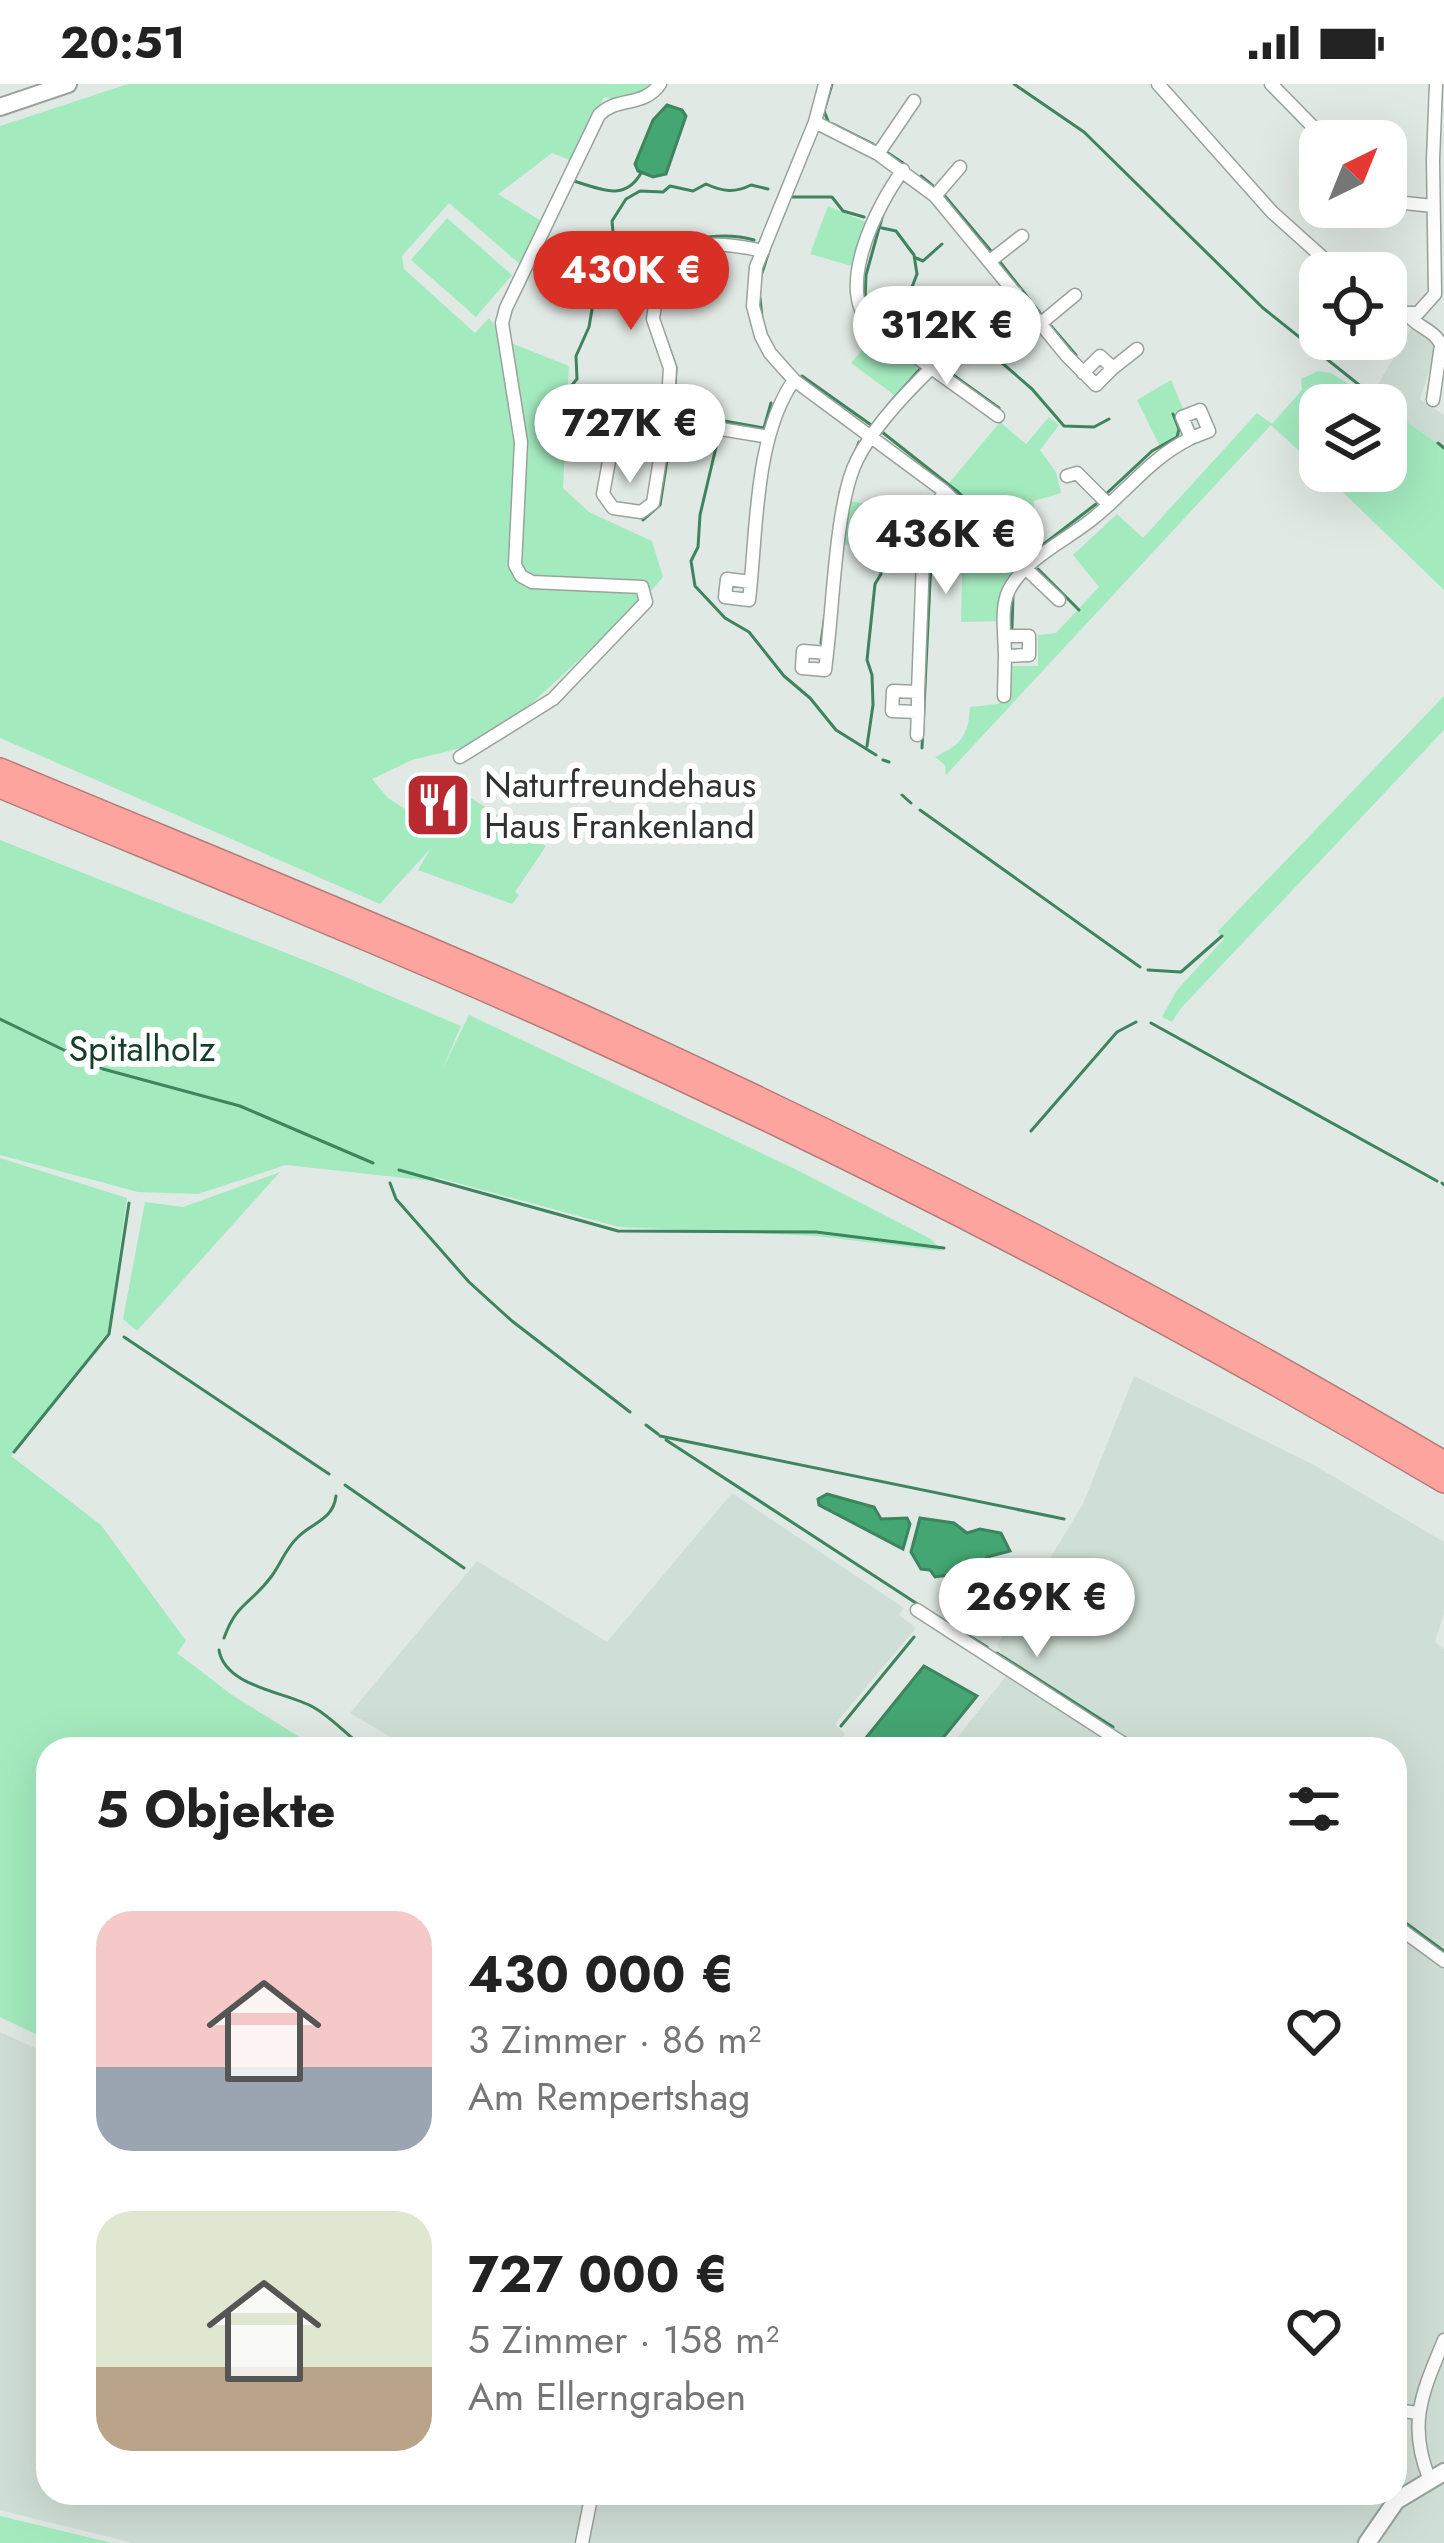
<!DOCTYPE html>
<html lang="de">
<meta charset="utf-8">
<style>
body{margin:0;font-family:Jost,sans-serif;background:#f6f6f6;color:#222;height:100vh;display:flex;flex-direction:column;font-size:45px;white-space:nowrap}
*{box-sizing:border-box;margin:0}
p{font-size:39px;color:#767676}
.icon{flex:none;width:66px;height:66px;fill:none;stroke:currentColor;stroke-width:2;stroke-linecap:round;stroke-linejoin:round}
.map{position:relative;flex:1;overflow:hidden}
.panel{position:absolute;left:36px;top:1653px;width:1371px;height:768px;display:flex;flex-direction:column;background:#fff;border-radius:36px;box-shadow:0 12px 48px #0002}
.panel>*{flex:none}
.needle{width:78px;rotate:43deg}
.tools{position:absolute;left:1299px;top:36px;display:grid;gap:24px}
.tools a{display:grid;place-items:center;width:108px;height:108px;border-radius:24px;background:#fff;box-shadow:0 12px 48px #0002;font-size:60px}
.price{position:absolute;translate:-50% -102px;padding:0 27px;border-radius:42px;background:#fff;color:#222;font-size:39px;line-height:78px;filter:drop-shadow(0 3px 6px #0008)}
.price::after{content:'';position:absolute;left:50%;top:72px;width:36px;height:27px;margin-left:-18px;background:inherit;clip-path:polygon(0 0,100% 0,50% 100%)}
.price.selected{background:#d93025;color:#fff}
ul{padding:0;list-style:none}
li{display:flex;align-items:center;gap:36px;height:300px;padding:0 60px}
li span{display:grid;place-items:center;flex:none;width:336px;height:240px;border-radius:36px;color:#555}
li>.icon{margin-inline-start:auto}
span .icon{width:144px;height:144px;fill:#fffc;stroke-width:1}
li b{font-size:51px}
h2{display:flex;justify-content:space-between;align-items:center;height:144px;padding:0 60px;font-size:51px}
.status{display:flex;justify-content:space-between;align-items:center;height:84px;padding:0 60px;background:#fff;direction:ltr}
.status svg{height:33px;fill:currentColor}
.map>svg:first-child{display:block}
.built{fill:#d0dfd5}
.green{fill:#a4eabf}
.water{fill:#44a672;stroke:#3e845e;stroke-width:3}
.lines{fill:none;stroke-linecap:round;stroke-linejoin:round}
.stream{stroke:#3e845e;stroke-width:3}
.street-casing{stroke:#9aa29d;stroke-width:15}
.secondary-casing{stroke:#9aa29d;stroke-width:20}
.highway-casing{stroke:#b57c77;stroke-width:24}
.street{stroke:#fff;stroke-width:12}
.secondary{stroke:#fff;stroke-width:16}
.highway{stroke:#fca49d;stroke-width:21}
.labels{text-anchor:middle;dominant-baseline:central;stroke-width:12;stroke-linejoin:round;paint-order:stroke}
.poi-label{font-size:36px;fill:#303331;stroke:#fff;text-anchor:start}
.park-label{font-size:36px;fill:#163f29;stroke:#fff}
</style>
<div class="status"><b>20:51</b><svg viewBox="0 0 49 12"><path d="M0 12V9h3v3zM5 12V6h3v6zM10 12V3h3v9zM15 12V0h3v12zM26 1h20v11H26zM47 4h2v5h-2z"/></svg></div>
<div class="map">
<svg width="1444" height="2459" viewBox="0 0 1444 2459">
<rect width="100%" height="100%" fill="#e1e9e4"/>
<path class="built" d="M1412,243l21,13 3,10 -16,49 24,16v33l-73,-52z
M1134,1292l180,89 130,77v71l-9,29 9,7v894h-1311l-133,-33v-478l48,22v439h1347v-744h-447l63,-79 -14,-25 86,-141z
M732,1409l172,115 -5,7 17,13 -81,96 10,10 -13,15h-421l-61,-36 127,-152 130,81z"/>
<path class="green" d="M128,0h528c-13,13 -33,19 -52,13l-32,64 -20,-8 -54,41 43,27 -20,44 -72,-62 -47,53 2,13 71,64 14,-15 17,23 63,25 -6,122 26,24 63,29 11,36 -24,28 -118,108 -60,35 -49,12 -40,19 16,19 58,37 25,-37 75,48 -31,46 4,3 -7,9 -94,-34 13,-22 -51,56 -380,-166v-612z
M828,122l45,19 -14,43 -49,-14z
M447,134l65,57 -36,42 -65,-57z
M876,250l40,31 2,9 -20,24 -47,-35z
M1318,287l13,2 52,32h-63v65l-49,-45 -325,350 -1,-10 -10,-8c26,-13 33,-20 35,-50l27,-3 12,-6 2,-32h27v-31l18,-2 43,-46 -26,-32 44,-41 26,24 114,-125 15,11 30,-34 -1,-11z
M1171,296l14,33 1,27 -23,13 -26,-53z
M1386,323l58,41v142l-123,-119h65z
M1049,333l10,8 -19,25 16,22 5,21 -27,8v15l-41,16 -49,-43 56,-67 26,22z
M847,417l43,6 -7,42 -41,-5z
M971,444l44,44 -13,49 -41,1 2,-87z
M1444,612v34l-263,278 -9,14 -10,-5 15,-27 47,-51 -7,-7z
M0,756l329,130 132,56 -20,46 28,-57 326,154 136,70 11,12 -126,-15 -197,-9 -184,-50 -3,4 -146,-16 -88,29 -60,-2 -138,-37z
M0,1074l127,40 -19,134 -97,124 90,69 85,116 -9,12 55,42 87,54h-271v291l-48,-23z
M280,1088l-143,159 -14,-12 22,-117 38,5z
M0,2432l112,27h-112z"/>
<path class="water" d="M667,21l15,5 4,6 -20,58 -13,3 -15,-6 -3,-7 18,-44z
M827,1410l47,13 7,12 26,-1 3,6 -7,25 -84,-44 -1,-6z
M920,1434l34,5 13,10 13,-4 21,4 9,18 -23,6c-5,13 -1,31 -19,36l-15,-10 -4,-8 -14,2 -5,-7 -9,-1 -10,-17z
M924,1582l53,30 -43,53h-77z"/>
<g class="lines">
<path class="stream" d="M1014,0l70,48 179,176 105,84
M828,37l-4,-10 8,-27
M833,40l40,20
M888,69l15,10
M921,92l12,10
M574,97c26,8 51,21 67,-8
M944,111l47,56
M792,113h40l11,14 21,6
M883,130l-17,61 -1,26 14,19 56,41
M882,144l14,3 18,24 3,19 -5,13 2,9 43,38
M616,159c47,11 90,-17 138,-3
M916,174l7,3 19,-17
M1000,178l40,51
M761,192l8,-25
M760,214l2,20
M895,241l12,-13 7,-14
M1051,242l25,29
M664,250l12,33 -2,45 90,16 7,-25
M979,259l53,46 32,37 30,1 15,-8
M932,272l70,-60
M942,283l57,41
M802,292l72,51
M572,301l5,-6 -1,-23 13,-29 7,-41 12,-17 -3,-14 9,-12 -2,-22 14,-22 14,-8 23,1 7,-6 23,5 13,-7c17,8 29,9 45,1l17,4
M888,321l33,-37
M882,348l76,60 69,65 69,-53
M717,359l-17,72 -2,32 -7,14 4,25 30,32 24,14 35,44 26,22 26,32 40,25
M1438,359l6,5
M840,408l19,-50
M1106,410l46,-43 25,-14 2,-8 -6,-15
M643,436l17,-15 11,-70
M1038,485l41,41
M1012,544l1,-34
M821,559l4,-28
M867,662l6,-41 -1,-30 -5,-15 8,-76 6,-10 -2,-41 12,-29
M922,664l9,-186 13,-50
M883,676l6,2
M902,711l9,8
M920,726l220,157
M1148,886l33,2 41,-36
M0,935l103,50 137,37 133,57
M1151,939l286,158
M1031,1047l86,-99 19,-10
M399,1086l219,61 198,1 128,16
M390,1099l6,16 73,83 43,39 118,91
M1442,1099l2,2
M124,1253l205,137
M646,1341l12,9
M660,1352l404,83
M666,1356l253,165
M14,1368l95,-118 20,-131
M345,1401l119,83
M958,1545l29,18
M224,1554c13,-36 26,-33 47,-61 10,-13 14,-28 27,-40 15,-15 35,-17 38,-41
M219,1566c6,37 67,42 94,57 20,11 34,29 53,42
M997,1569l116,74
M841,1642l73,-89
M1131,1655l17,10
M1395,1831l49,36"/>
<g class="street-casing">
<path id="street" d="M825,0l-10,38 -59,145 -3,39 8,30 9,17 24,27 150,111 115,109
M1158,0l114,128 68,61
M1271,0l56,57
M815,38l63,32 57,42 132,160 29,29 17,-17 -13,-12 -17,17
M878,70l36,-53
M903,86c-26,35 -70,121 -30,156l125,90
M1386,109l19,10 28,3
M935,112l25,-29
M623,167l39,5
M763,167c-35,-8 -69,-11 -101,5l-9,63 17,49 -3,47 11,7 91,15
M990,177l32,-25
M1386,220l14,9h18l17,-19 -2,-134 3,-76
M1408,231c10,13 27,15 33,30l-8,55
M1040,240l35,-29
M1113,284l24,-19
M624,324l43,7 -14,88 -12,9 -28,-4 -10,-14 15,-82z
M1200,326l9,21 -18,7 -9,-21z
M1067,392l10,-3 32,32
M751,498l-24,-3 -2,18 24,3c8,-68 5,-163 45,-220
M1005,552h24v19l-24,1c0,-20 -5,-49 4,-66 17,-33 59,-50 87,-74 33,-27 56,-59 95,-78
M803,567l24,2 -2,17 -23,-2z
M827,569c6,-50 9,-140 26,-184 23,-59 114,-134 163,-176
M893,607l25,1v20l-26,-1z
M918,608l6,-159 20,-42
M1004,612l1,-40
M917,651l1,-23
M460,673l93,-58 93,-97 -4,-15 -110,-5 -11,-6 -6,-11 6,-123 -19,-119 4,-15 93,-193c18,-19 44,-7 61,-31
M917,1526l215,139
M1395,1841l49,36
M1395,2326l23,3
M1429,2394c-22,-55 -6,-87 15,-138
M582,2459l10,-50"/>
</g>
<g class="secondary-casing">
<path id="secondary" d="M0,23l68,-23
M1367,2459l29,-42 48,-29"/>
</g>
<g class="highway-casing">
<path id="highway" d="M0,685c184,77 369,151 551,232 305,138 605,290 893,461
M0,703c189,79 380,156 567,240 300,136 594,287 877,455"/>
</g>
<use href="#street" class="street"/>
<use href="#secondary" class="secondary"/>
<use href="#highway" class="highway"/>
</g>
<defs>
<g id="restaurant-square" transform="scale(3.45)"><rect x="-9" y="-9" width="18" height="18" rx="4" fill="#b92930" stroke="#fff"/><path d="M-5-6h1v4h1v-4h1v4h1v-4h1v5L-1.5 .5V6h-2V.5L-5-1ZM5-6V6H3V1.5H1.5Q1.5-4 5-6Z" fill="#fff"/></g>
</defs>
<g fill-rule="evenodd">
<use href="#restaurant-square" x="438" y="721"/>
</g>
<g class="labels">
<g class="poi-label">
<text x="484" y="700">Naturfreundehaus<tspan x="484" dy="41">Haus Frankenland</tspan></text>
</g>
<g class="park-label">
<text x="142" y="964">Spitalholz</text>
</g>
</g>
</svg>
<div class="tools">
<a><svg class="needle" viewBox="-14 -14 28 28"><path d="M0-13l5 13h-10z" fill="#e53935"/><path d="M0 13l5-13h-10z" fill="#767676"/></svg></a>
<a><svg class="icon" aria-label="locate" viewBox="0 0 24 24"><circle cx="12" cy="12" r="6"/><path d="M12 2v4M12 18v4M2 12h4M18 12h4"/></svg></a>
<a><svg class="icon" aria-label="layers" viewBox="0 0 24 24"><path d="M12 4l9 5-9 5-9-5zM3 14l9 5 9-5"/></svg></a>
</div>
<b class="price selected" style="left:631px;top:249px">430K €</b>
<b class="price" style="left:947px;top:304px">312K €</b>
<b class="price" style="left:630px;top:402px">727K €</b>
<b class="price" style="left:946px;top:513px">436K €</b>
<b class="price" style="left:1037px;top:1576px">269K €</b>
<section class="panel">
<h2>5 Objekte<svg class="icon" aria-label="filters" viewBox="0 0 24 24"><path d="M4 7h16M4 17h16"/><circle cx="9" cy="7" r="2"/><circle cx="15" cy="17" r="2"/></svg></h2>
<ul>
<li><span style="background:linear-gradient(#f6c9c9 65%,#9aa5b1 0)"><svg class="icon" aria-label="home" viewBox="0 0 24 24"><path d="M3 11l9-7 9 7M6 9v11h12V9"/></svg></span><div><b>430 000 €</b><p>3 Zimmer · 86 m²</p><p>Am Rempertshag</p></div><svg class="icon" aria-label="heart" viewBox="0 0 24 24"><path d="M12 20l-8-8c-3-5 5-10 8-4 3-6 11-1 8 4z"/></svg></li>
<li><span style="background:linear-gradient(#dfe7d0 65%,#b9a48a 0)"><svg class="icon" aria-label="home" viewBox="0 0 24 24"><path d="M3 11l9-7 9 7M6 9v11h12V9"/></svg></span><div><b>727 000 €</b><p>5 Zimmer · 158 m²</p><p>Am Ellerngraben</p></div><svg class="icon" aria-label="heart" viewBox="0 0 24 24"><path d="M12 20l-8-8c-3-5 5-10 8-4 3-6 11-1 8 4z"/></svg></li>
</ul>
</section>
</div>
